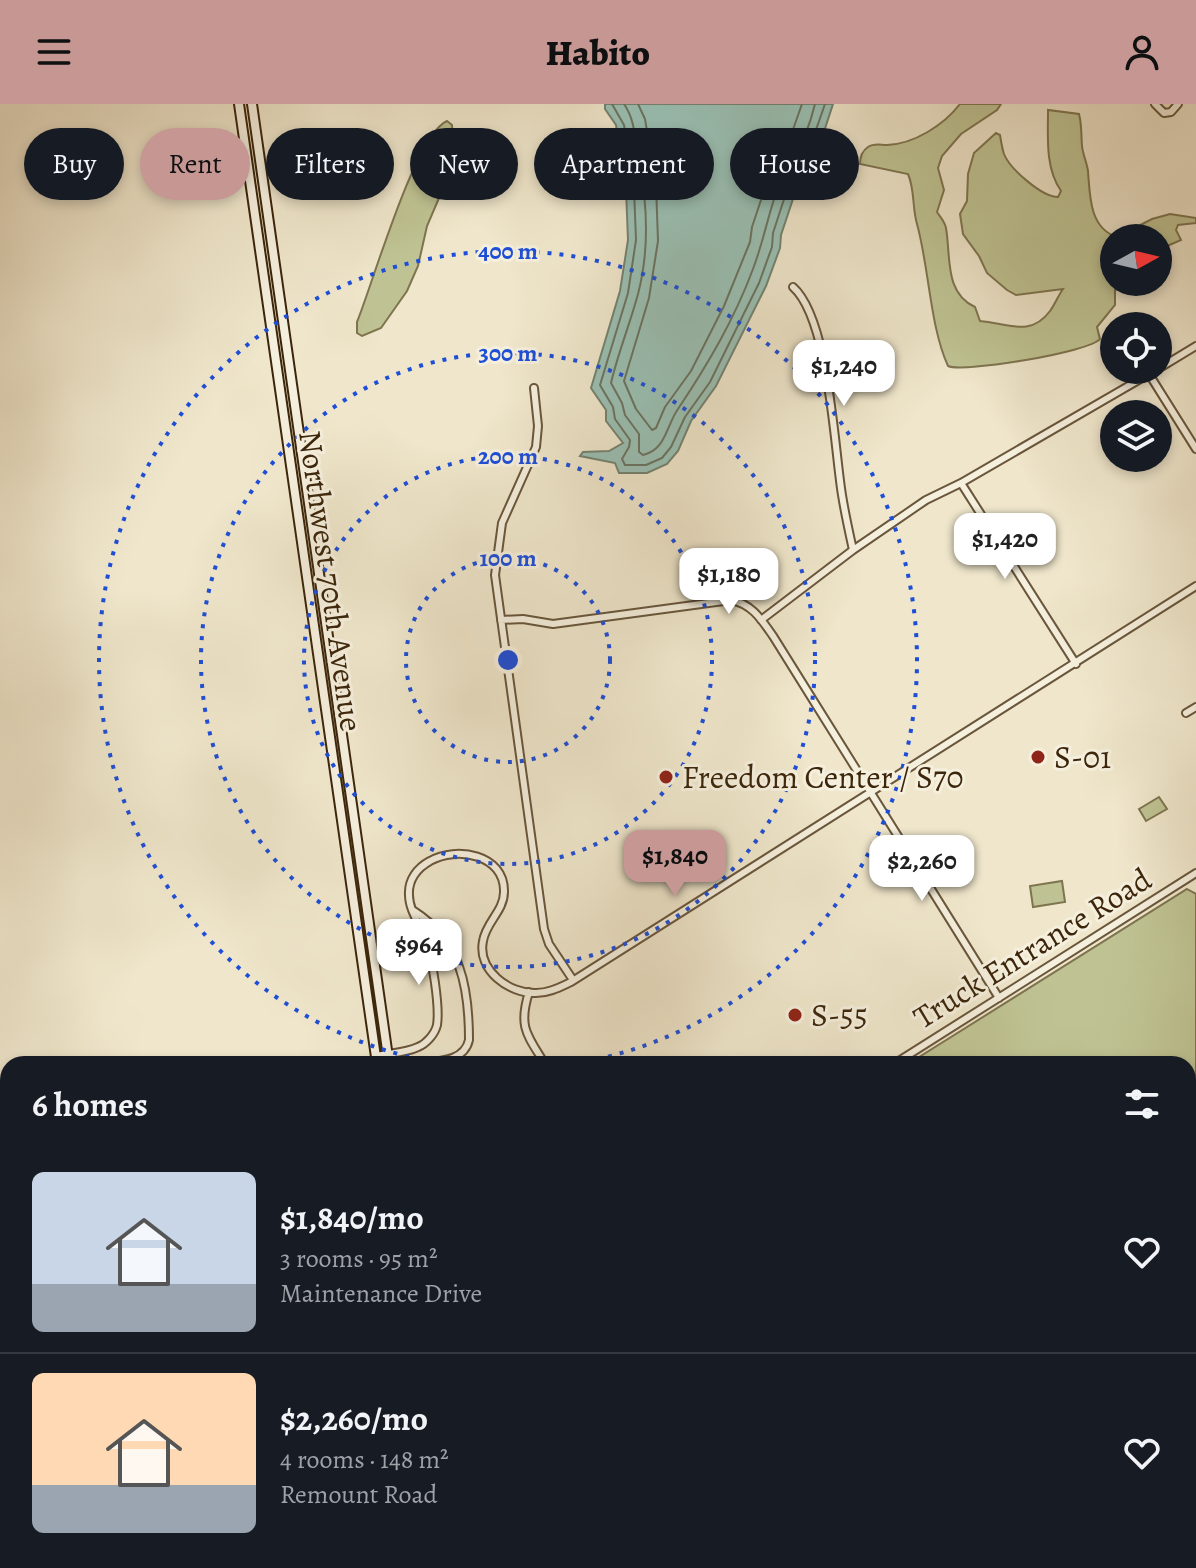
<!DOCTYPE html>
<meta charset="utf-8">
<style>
body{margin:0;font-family:Alegreya,serif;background:#242831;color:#f1f3f6;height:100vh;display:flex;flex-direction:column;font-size:30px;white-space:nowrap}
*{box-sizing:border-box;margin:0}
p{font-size:26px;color:#9ea1a6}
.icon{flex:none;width:44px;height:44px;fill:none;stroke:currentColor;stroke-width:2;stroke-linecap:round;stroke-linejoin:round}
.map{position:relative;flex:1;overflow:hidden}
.drawer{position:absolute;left:0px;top:952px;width:1196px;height:512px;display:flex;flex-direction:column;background:#171b24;border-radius:24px 24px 0 0;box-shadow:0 4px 12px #0003}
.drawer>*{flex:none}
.hud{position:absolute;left:24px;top:24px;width:1148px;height:72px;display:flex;gap:16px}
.needle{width:52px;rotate:82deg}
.buttons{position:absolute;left:1100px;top:120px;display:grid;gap:16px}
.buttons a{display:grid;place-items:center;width:72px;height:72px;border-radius:50%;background:#171b24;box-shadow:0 4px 12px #0003;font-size:40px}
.price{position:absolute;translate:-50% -68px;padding:0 18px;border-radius:16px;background:#fff;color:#222;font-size:26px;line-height:52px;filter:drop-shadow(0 2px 4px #0008)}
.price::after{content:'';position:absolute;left:50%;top:48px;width:24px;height:18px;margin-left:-12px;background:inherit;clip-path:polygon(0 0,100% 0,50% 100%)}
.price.selected{background:#c59692;color:#111}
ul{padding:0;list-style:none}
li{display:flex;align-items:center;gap:24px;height:200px;padding:0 32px}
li+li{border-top:2px solid #363941}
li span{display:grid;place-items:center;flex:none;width:224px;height:160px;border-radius:12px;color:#555}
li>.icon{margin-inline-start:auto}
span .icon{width:96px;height:96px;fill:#fffc;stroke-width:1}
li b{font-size:34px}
h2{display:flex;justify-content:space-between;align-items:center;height:96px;padding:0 32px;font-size:34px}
.tag{padding:0 28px;border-radius:36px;background:#171b24;box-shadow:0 4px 12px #0003;font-size:28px;line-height:72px}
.tag.selected{background:#c59692;color:#111}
header{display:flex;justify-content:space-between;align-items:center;height:104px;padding:0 32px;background:#c59692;color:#111;font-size:36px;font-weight:800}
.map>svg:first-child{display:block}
.green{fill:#bfc393;stroke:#7e744f;stroke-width:2}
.water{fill:#9ac0b4;stroke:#748270;stroke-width:2}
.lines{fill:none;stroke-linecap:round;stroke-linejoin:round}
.shore{stroke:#6b7360;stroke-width:2}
.street-casing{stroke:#69563b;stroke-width:10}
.secondary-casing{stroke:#3c260b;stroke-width:12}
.street{stroke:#f5efdd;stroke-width:6}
.secondary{stroke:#f5efdd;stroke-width:8}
.ring{fill:none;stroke:#1d4ed8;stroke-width:4;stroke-dasharray:4 8}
.poi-dot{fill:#8f2418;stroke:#f5efdd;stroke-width:3}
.labels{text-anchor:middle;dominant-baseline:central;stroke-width:6;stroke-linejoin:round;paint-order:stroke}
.street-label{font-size:32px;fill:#3c260b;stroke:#f5efdd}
.poi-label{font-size:32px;fill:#3c260b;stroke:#f5efdd;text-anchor:start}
.centre{fill:#1d4ed8;stroke:#f5efdd;stroke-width:4}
.ring-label{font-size:24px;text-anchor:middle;font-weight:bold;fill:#1d4ed8;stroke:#f5efdd;stroke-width:6;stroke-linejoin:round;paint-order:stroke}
</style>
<header><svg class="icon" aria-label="menu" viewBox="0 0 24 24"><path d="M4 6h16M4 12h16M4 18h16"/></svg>Habito<svg class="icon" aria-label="person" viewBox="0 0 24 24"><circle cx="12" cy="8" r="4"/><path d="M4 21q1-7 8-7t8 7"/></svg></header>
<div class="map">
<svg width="1196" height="1464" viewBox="0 0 1196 1464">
<rect width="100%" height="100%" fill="#efe6cb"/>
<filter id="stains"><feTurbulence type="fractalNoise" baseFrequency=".0025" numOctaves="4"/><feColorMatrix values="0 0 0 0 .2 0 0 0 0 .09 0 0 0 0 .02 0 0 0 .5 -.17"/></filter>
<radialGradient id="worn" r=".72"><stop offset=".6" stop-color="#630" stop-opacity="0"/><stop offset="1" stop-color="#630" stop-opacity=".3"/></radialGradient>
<path class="green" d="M960,0h41l-4,6 -36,24 -19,22 -4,12 6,22 -7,22c4,6 8,10 9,16 5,28 -2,65 29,79l5,14c27,2 50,17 70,-10 5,-7 8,-15 13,-22l-47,6 -9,-5 -20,-17 -8,-17 -16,-22 -3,-20 7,-13 1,-27 6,-21 22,-20 4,2c1,6 2,13 4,19 6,15 38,43 54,43l3,-6c-16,-23 -13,-54 -13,-81l31,4c3,11 2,21 3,32 1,9 5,17 6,25 2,24 1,57 29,66l35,-18 18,-5 26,4v5l-18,2 -2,5 5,10 -23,10v-12h-44v44h19l-18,8v15l-18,22 3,12c-10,13 -137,34 -152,27 -18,-39 -19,-99 -31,-142 -5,-17 -2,-34 -9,-50l-48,-10c0,-6 2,-13 8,-17 6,-4 12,-2 19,-2 27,-1 57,-20 73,-41z
M447,17l5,4 2,38 -27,63 -9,40 -11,25 -26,37 -19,8 -5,-3v-11c15,-36 58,-188 90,-201z
M1159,693l8,12 -21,12 -7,-12z
M1062,777l3,21 -32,5 -3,-21z
M1187,785l9,5v619l-8,7v-456h-280z
M459,1456h703l-3,8h-699z"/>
<path class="water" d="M605,0h228l-15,46 -23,43 -14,42 -1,13 -14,38 -50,100 -25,35 -13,30 -11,13 -20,9h-28l-4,-10 -35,-7 3,-4 26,-1 14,-8 -17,-22v-11l-15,-22 29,-97 8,-51 -2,-51 -10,-64 -11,-16z"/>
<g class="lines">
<path class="shore" d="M612,0l12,21 10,64 2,51 -8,53 -28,92 13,22 2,12 15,21 -1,7 -7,12 3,6h21l16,-7 9,-11 14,-30 25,-35 49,-99 13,-36 1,-14 14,-43 23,-43 15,-43
M624,0c13,19 10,38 15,60 9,41 10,88 -1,130 -8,30 -20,59 -27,89l11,20 3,12 14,19v18l4,3c23,-5 23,-29 35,-46 30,-45 56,-89 75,-140 10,-26 15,-54 25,-82 2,-7 8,-13 12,-20 11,-20 20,-42 25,-63
M638,0l7,15 11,66 2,56 -9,57 -25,83 12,28 16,21 4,-2 9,-21 26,-36 33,-65 26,-64 2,-15 15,-45 23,-44 12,-34"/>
<g class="street-casing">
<path id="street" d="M1155,0l9,9 7,-1 7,-8
M793,183c36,32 41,159 49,208 3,19 7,37 11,55
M1158,265l38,-23
M1149,270l47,75
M534,284l4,38 -2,21 -34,76 -7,52 49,354 5,15 24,36
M961,379l115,181
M501,516l22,-1 30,5 178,-24c21,4 30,19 42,36l226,362
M761,516l92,-70 73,-50 35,-17 195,-113
M1186,609l10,-6
M414,807c47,30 55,76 55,129 -5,23 -34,21 -53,24
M529,888c-11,35 -2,43 16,72
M376,952c14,-3 30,-3 42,-9 8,-3 17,-13 19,-22 3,-19 -5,-67 -11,-85 -5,-14 -17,-29 -17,-45 -1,-15 8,-27 21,-34 26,-15 75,-7 74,31 0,19 -18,30 -21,49 -6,29 26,53 53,52 13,0 24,-6 35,-11l625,-396
M894,960l302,-191"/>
</g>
<g class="secondary-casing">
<path id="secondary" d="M239,0l138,960
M252,0l137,960
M1188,1420l8,-8
M441,1456l1,8
M452,1456l1,8
M1162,1464l3,-8"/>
</g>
<use href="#street" class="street"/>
<use href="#secondary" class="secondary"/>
</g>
<g class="ring">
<circle cx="508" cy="556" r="102"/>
<circle cx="508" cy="556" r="204"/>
<circle cx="508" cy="556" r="307"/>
<path d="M444 960A409 409 0 1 1 572 960"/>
</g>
<g class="poi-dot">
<circle cx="1038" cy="653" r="8"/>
<circle cx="666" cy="673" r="8"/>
<circle cx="795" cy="911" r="8"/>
</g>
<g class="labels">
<g class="street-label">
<text transform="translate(331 477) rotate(82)">Northwest 70th Avenue</text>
<text transform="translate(1032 844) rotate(-32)">Truck Entrance Road</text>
</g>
<g class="poi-label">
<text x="1054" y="653">S-01</text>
<text x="682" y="673">Freedom Center / S70</text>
<text x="811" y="911">S-55</text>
</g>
</g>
<circle cx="508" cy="556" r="12" class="centre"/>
<g class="ring-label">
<text x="508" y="155">400 m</text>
<text x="508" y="257">300 m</text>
<text x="508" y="360">200 m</text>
<text x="508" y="462">100 m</text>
</g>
<rect width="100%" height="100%" filter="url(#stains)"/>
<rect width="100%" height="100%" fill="url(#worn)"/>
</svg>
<div class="buttons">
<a><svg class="needle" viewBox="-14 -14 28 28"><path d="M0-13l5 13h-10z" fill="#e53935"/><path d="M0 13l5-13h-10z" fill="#9ea1a6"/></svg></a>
<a><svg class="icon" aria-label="locate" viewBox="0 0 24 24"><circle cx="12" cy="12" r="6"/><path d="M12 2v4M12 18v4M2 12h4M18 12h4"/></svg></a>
<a><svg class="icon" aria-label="layers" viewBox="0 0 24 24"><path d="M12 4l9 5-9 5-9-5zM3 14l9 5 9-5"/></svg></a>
</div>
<b class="price" style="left:844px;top:304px">$1,240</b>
<b class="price" style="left:1005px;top:477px">$1,420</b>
<b class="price" style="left:729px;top:512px">$1,180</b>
<b class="price selected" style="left:675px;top:794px">$1,840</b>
<b class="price" style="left:922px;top:799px">$2,260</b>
<b class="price" style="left:419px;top:883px">$964</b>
<div class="hud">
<a class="tag">Buy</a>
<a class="tag selected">Rent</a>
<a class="tag">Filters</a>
<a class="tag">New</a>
<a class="tag">Apartment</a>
<a class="tag">House</a>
</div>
<section class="drawer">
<h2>6 homes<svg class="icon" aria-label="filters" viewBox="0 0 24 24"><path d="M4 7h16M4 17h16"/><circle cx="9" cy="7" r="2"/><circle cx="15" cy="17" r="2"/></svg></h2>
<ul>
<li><span style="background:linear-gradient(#c9d6e8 70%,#9aa5b1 0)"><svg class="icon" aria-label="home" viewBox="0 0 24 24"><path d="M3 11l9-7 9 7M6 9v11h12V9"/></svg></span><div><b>$1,840/mo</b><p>3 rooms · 95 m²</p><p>Maintenance Drive</p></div><svg class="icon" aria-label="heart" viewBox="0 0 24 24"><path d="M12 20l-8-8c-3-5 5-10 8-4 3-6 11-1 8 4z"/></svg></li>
<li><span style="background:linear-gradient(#ffd9b3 70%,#9aa5b1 0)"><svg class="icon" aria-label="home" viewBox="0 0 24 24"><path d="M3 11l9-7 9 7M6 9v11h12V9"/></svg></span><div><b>$2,260/mo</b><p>4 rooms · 148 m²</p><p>Remount Road</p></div><svg class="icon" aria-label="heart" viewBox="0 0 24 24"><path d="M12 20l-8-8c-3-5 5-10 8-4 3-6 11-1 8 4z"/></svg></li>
</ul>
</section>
</div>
